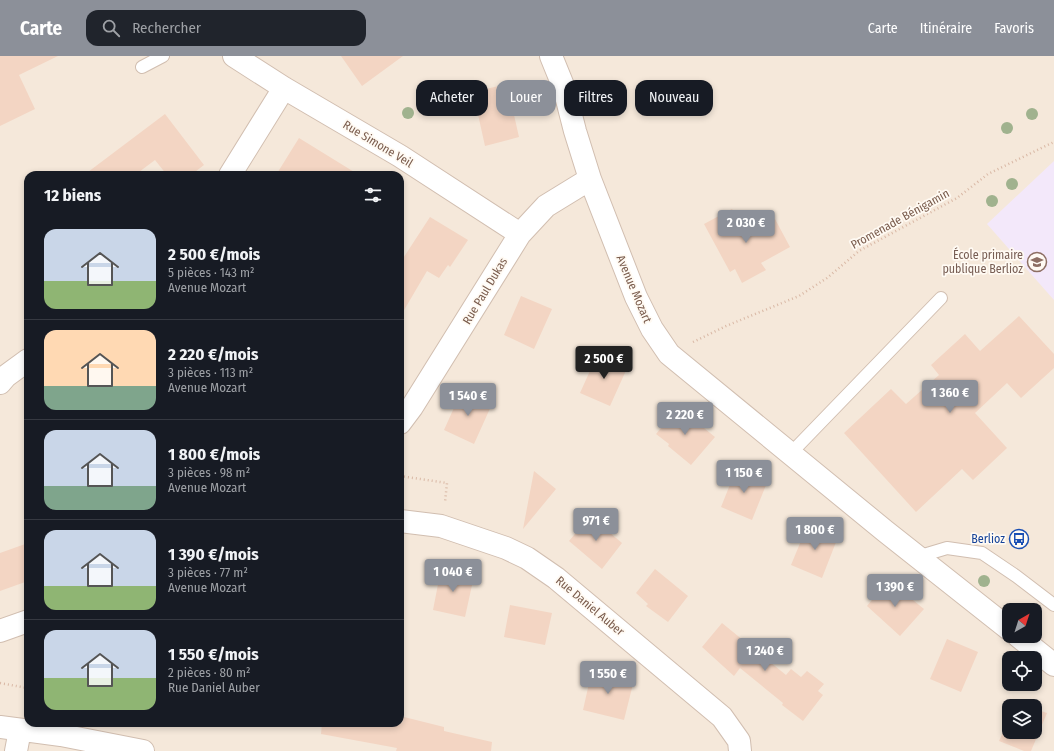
<!DOCTYPE html>
<html lang="fr">
<meta charset="utf-8">
<style>
body{margin:0;font-family:"Fira Sans Condensed",sans-serif;background:#20242c;color:#f1f3f6;height:100vh;display:flex;flex-direction:column;font-size:15px;white-space:nowrap}
*{box-sizing:border-box;margin:0}
p{font-size:13px;color:#9ea1a6}
.icon{flex:none;width:22px;height:22px;fill:none;stroke:currentColor;stroke-width:2;stroke-linecap:round;stroke-linejoin:round}
.map{position:relative;flex:1;overflow:hidden}
.details{position:absolute;left:24px;top:115px;width:380px;height:556px;display:flex;flex-direction:column;background:#171b24;border-radius:12px;box-shadow:0 2px 6px #0003}
.details>*{flex:none}
.top-card{position:absolute;left:416px;top:24px;width:380px;height:36px;display:flex;gap:8px}
.needle{width:26px;rotate:39deg}
.buttons{position:absolute;left:1002px;top:547px;display:grid;gap:8px}
.buttons a{display:grid;place-items:center;width:40px;height:40px;border-radius:8px;background:#171b24;box-shadow:0 2px 6px #0003;font-size:20px}
.price{position:absolute;translate:-50% -34px;padding:0 9px;border-radius:4px;background:#8c9099;color:#fff;font-size:13px;line-height:26px;filter:drop-shadow(0 1px 2px #0008)}
.price::after{content:'';position:absolute;left:50%;top:24px;width:12px;height:9px;margin-left:-6px;background:inherit;clip-path:polygon(0 0,100% 0,50% 100%)}
.price.on{background:#222;color:#fff}
ul{padding:0;list-style:none}
li{display:flex;align-items:center;gap:12px;height:100px;padding:0 20px}
li+li{border-top:1px solid #363941}
li span{display:grid;place-items:center;flex:none;width:112px;height:80px;border-radius:12px;color:#555}
li>.icon{margin-inline-start:auto}
span .icon{width:48px;height:48px;fill:#fffc;stroke-width:1}
li b{font-size:17px}
h2{display:flex;justify-content:space-between;align-items:center;height:48px;padding:0 20px;font-size:17px}
.tag{padding:0 14px;border-radius:12px;background:#171b24;box-shadow:0 2px 6px #0003;font-size:14px;line-height:36px}
.tag.on{background:#8c9099;color:#fff}
header{display:flex;align-items:center;gap:24px;box-sizing:border-box;height:56px;padding:0 20px;background:#8c9099;color:#fff}
header strong{font-size:19px}
nav{display:flex;gap:22px;margin-inline-start:auto;font-size:14px}
.search{width:280px;height:36px;background:#20242c;display:flex;align-items:center;gap:10px;box-sizing:border-box;padding:0 14px;border-radius:12px;color:#9ea1a6;font-size:15px}
.map>svg:first-child{display:block}
.residential{fill:#f5e8da;fill-rule:evenodd}
.education{fill:#f3e8fa}
.building{fill:#f3d5c3}
.lines{fill:none;stroke-linecap:round;stroke-linejoin:round}
.lane-casing{stroke:#d1beb0;stroke-width:14}
.street-casing{stroke:#d1beb0;stroke-width:24}
.path{stroke:#d9b8a5;stroke-width:2.5;stroke-dasharray:1 3;stroke-linecap:butt}
.lane{stroke:#fff;stroke-width:12}
.street{stroke:#fff;stroke-width:22}
.tree{fill:#a0b28e}
.labels{text-anchor:middle;dominant-baseline:central;stroke-width:3.5;stroke-linejoin:round;paint-order:stroke}
.street-label{font-size:12px;fill:#7a5c4d;stroke:#fffaf3}
.education-label{font-size:12px;fill:#785e54;stroke:#fffaf3;text-anchor:end}
.transit-label{font-size:12px;fill:#164399;stroke:#fffaf3;text-anchor:end}
</style>
<header>
<strong>Carte</strong>
<div class="search"><svg class="icon" aria-label="search" viewBox="0 0 24 24"><circle cx="10" cy="10" r="6"/><path d="M15 15l6 6"/></svg>Rechercher</div>
<nav><a>Carte</a><a>Itinéraire</a><a>Favoris</a></nav>
</header>
<div class="map">
<svg width="1054" height="695" viewBox="0 0 1054 695">
<rect width="100%" height="100%" fill="#fdf6ec"/>
<path class="residential" d="M0,0h1054v695h-1054zM28,119h372v548h-372zM1009,554h26v26h-26zM1009,602h26v26h-26zM1009,650h26v26h-26z"/>
<path class="education" d="M1054,105v139l-67,-76z"/>
<path class="building" d="M0,0h58l-39,19 16,34 -35,17z
M341,0h62l-41,30z
M507,28l12,53 -34,9 -12,-54z
M165,58l39,51 -13,10h-24l-12,-15 -20,15h-51z
M299,82l60,37h-83z
M732,153l14,26 29,-16 15,28 -29,16 5,7 -24,13 -7,-14 -5,3 -26,-48z
M430,161l38,23 -18,27 -2,-2 -9,13 -12,-7 -27,46v-54z
M521,240l31,13 -18,40 -30,-14z
M1019,260l35,38v14l-33,30 -14,-15 -32,30 32,35 -34,32 -11,-11 -46,43 -72,-79 47,-44 15,15 33,-29 -8,-10 34,-31 15,17z
M598,297l30,13 -18,40 -30,-13z
M462,334l30,14 -18,40 -30,-14z
M678,351l37,30 -24,28 -23,-19 1,-2 -13,-10z
M737,411l31,13 -16,40 -31,-13z
M534,415l22,18 -33,40z
M590,460l32,27 -20,26 -33,-28z
M808,468l30,13 -16,41 -31,-13z
M28,487v38l-28,10v-38z
M441,513l33,7 -9,41 -32,-7z
M655,513l33,27 -20,26 -22,-16 2,-2 -12,-11z
M888,524l36,29 -24,27 -33,-30z
M510,549l42,8 -7,32 -41,-8z
M722,567l64,52 5,-6 10,8 6,-6 17,13 -6,7 5,4 -20,26 -21,-16 1,-2 -43,-35 -6,8 -32,-29z
M947,583l31,13 -17,40 -31,-13z
M592,614l42,10 -10,40 -41,-10z
M1035,653l12,4 -16,38h-7l-25,-10 10,-22v13h26z
M404,661l40,10v4l48,11 -1,9h-95l1,-3 -76,-14 1,-11h80z"/>
<g class="lines">
<g class="lane-casing">
<path id="lane" d="M142,11l21,-11
M791,397l150,-155
M917,501l30,-9 35,5 34,23 38,29"/>
</g>
<g class="street-casing">
<path id="street" d="M234,0l50,32 116,68 120,78
M551,0l13,32 11,43 15,48 46,118 16,32 17,25 216,177 124,98
M230,119l54,-87
M0,327l6,-7 22,-16
M400,367l12,-16 108,-173 26,-28 44,-27
M400,465l41,5 65,22 21,10 29,20 166,139 17,24 1,10
M0,575l28,-10
M1018,580l36,29
M0,671l61,8 82,16
M16,695l4,-21"/>
</g>
<path class="path" d="M693,286l33,-16 73,-30 28,-18 32,-27 98,-53 31,-24 66,-32
M400,420l47,7 -2,19
M0,627l27,5
M28,630v6"/>
<use href="#lane" class="lane"/>
<use href="#street" class="street"/>
</g>
<g class="tree">
<circle cx="408" cy="57" r="6"/>
<circle cx="1032" cy="58" r="6"/>
<circle cx="1007" cy="72" r="6"/>
<circle cx="1012" cy="128" r="6"/>
<circle cx="992" cy="145" r="6"/>
<circle cx="984" cy="525" r="6"/>
</g>
<defs>
<g id="school-ring" transform="scale(1)"><circle r="9.5" fill="#fffaf3" stroke="#8d6e63" stroke-width="1.5"/><path d="M0-5L7-2L0 1L-7-2ZM-4 1L0 2.5L4 1V4Q0 6-4 4Z" fill="#8d6e63"/></g>
<g id="bus-ring" transform="scale(1)"><circle r="9.5" fill="#fffaf3" stroke="#1a4fb4" stroke-width="1.5"/><path d="M-5-6H5V4H4V6H2V4H-2V6H-4V4H-5ZM-3.5-4V0h7V-4ZM-3.5 1.2v1.5H-2V1.2ZM2 1.2v1.5H3.5V1.2Z" fill="#1a4fb4"/></g>
</defs>
<g fill-rule="evenodd">
<use href="#school-ring" x="1037" y="206"/>
<use href="#bus-ring" x="1019" y="483"/>
</g>
<g class="labels">
<g class="street-label">
<text transform="translate(378 88) rotate(31)">Rue Simone Veil</text>
<text transform="translate(900 163) rotate(-29)">Promenade Bénigamin</text>
<text transform="translate(634 233) rotate(67)">Avenue Mozart</text>
<text transform="translate(485 235) rotate(-59)">Rue Paul Dukas</text>
<text transform="translate(590 550) rotate(40)">Rue Daniel Auber</text>
</g>
<g class="education-label">
<text x="1023" y="199">École primaire<tspan x="1023" dy="14">publique Berlioz</tspan></text>
</g>
<g class="transit-label">
<text x="1005" y="483">Berlioz</text>
</g>
</g>
</svg>
<div class="buttons">
<a><svg class="needle" viewBox="-14 -14 28 28"><path d="M0-13l5 13h-10z" fill="#e53935"/><path d="M0 13l5-13h-10z" fill="#9ea1a6"/></svg></a>
<a><svg class="icon" aria-label="locate" viewBox="0 0 24 24"><circle cx="12" cy="12" r="6"/><path d="M12 2v4M12 18v4M2 12h4M18 12h4"/></svg></a>
<a><svg class="icon" aria-label="layers" viewBox="0 0 24 24"><path d="M12 4l9 5-9 5-9-5zM3 14l9 5 9-5"/></svg></a>
</div>
<b class="price" style="left:746px;top:188px">2 030 €</b>
<b class="price on" style="left:604px;top:324px">2 500 €</b>
<b class="price" style="left:950px;top:358px">1 360 €</b>
<b class="price" style="left:468px;top:361px">1 540 €</b>
<b class="price" style="left:685px;top:380px">2 220 €</b>
<b class="price" style="left:744px;top:438px">1 150 €</b>
<b class="price" style="left:596px;top:486px">971 €</b>
<b class="price" style="left:815px;top:495px">1 800 €</b>
<b class="price" style="left:453px;top:537px">1 040 €</b>
<b class="price" style="left:895px;top:552px">1 390 €</b>
<b class="price" style="left:765px;top:616px">1 240 €</b>
<b class="price" style="left:608px;top:639px">1 550 €</b>
<div class="top-card">
<a class="tag">Acheter</a>
<a class="tag on">Louer</a>
<a class="tag">Filtres</a>
<a class="tag">Nouveau</a>
</div>
<section class="details">
<h2>12 biens<svg class="icon" aria-label="filters" viewBox="0 0 24 24"><path d="M4 7h16M4 17h16"/><circle cx="9" cy="7" r="2"/><circle cx="15" cy="17" r="2"/></svg></h2>
<ul>
<li><span style="background:linear-gradient(#c9d6e8 65%,#8fb573 0)"><svg class="icon" aria-label="home" viewBox="0 0 24 24"><path d="M3 11l9-7 9 7M6 9v11h12V9"/></svg></span><div><b>2 500 €/mois</b><p>5 pièces · 143 m²</p><p>Avenue Mozart</p></div></li>
<li><span style="background:linear-gradient(#ffd9b3 70%,#7fa58c 0)"><svg class="icon" aria-label="home" viewBox="0 0 24 24"><path d="M3 11l9-7 9 7M6 9v11h12V9"/></svg></span><div><b>2 220 €/mois</b><p>3 pièces · 113 m²</p><p>Avenue Mozart</p></div></li>
<li><span style="background:linear-gradient(#c9d6e8 70%,#7fa58c 0)"><svg class="icon" aria-label="home" viewBox="0 0 24 24"><path d="M3 11l9-7 9 7M6 9v11h12V9"/></svg></span><div><b>1 800 €/mois</b><p>3 pièces · 98 m²</p><p>Avenue Mozart</p></div></li>
<li><span style="background:linear-gradient(#c9d6e8 70%,#8fb573 0)"><svg class="icon" aria-label="home" viewBox="0 0 24 24"><path d="M3 11l9-7 9 7M6 9v11h12V9"/></svg></span><div><b>1 390 €/mois</b><p>3 pièces · 77 m²</p><p>Avenue Mozart</p></div></li>
<li><span style="background:linear-gradient(#c9d6e8 60%,#8fb573 0)"><svg class="icon" aria-label="home" viewBox="0 0 24 24"><path d="M3 11l9-7 9 7M6 9v11h12V9"/></svg></span><div><b>1 550 €/mois</b><p>2 pièces · 80 m²</p><p>Rue Daniel Auber</p></div></li>
</ul>
</section>
</div>
